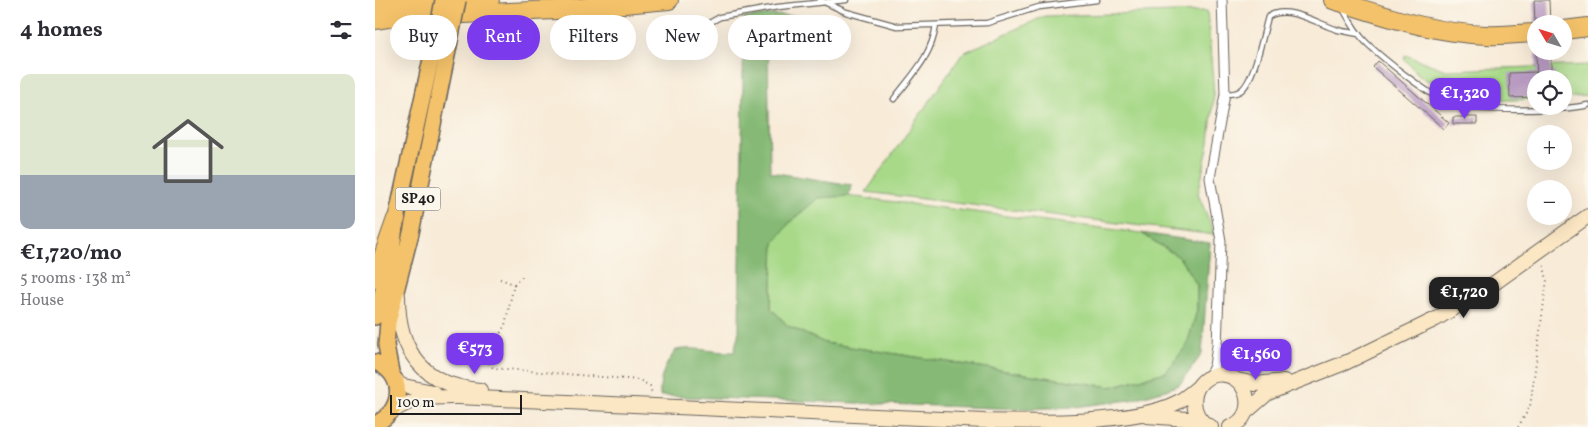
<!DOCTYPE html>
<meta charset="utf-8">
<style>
body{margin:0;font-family:Vollkorn,serif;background:#f2f2f3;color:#2b2b33;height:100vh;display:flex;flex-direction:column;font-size:19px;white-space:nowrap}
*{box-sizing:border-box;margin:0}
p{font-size:16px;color:#7c7c81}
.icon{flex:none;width:28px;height:28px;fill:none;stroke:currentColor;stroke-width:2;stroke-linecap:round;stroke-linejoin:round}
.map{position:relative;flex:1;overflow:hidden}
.panel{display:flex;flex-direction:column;background:#fff;width:375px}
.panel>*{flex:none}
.hud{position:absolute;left:15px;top:15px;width:475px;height:45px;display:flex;gap:10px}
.needle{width:32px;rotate:308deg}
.buttons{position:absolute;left:1152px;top:15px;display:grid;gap:10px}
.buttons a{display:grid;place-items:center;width:45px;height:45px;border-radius:50%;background:#fff;box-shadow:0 5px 20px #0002;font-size:25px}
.scale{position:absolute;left:15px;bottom:12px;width:132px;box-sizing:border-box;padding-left:5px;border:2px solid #1c1c1c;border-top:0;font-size:14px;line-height:18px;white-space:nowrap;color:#1c1c1c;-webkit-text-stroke:4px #fbf7ec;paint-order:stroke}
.price{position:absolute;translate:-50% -42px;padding:0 11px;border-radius:10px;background:#7c3aed;color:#fff;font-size:16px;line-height:32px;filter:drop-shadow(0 1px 2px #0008)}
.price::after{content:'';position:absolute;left:50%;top:30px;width:15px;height:11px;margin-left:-8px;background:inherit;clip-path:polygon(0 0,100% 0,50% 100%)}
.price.selected{background:#222;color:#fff}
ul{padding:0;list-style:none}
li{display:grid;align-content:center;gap:10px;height:265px;padding:0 20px}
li+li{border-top:1px solid #e1e1e2}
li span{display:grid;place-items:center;height:155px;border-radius:10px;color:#555}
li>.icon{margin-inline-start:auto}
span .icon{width:90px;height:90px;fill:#fffc;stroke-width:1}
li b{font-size:21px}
h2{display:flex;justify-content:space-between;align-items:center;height:60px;padding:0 20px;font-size:21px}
.tag{padding:0 18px;border-radius:22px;background:#fff;box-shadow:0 5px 20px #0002;font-size:18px;line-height:45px}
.tag.selected{background:#7c3aed;color:#fff}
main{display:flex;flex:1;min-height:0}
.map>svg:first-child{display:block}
.green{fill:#a7d988;stroke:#627a52}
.forest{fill:#85b974;stroke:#506a48}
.building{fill:#b99bc3}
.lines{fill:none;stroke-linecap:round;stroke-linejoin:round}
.service-casing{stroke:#69645e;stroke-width:7}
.minor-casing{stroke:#69645e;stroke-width:11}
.secondary-casing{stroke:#69645e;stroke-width:16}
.primary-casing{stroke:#69645e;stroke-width:18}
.motorway-casing{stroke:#69645e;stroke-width:20}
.path{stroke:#69645e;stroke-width:2;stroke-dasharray:1 4;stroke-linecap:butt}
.service{stroke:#fff;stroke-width:4.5}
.minor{stroke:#fff;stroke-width:9}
.secondary{stroke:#fbe7c3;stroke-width:14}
.primary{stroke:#f4c26a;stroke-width:15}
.motorway{stroke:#f4c26a;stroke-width:18}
.primary-bridge-casing{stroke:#69645e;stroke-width:18;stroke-linecap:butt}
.primary-bridge{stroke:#f4c26a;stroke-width:15}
.labels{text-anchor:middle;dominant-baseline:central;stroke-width:4.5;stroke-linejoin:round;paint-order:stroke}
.shield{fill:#fbf7ec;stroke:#5f5e5a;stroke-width:1}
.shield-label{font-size:14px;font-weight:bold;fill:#1c1c1c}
</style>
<main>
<section class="panel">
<h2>4 homes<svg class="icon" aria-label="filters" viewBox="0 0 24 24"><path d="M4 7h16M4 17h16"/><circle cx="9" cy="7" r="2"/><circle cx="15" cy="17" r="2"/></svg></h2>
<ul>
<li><span style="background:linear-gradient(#dfe7d0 65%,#9aa5b1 0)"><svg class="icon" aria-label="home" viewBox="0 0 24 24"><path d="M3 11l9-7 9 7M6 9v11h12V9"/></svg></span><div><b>€1,720/mo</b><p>5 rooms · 138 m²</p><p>House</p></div></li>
</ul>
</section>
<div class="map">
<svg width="1213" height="427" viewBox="0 0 1213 427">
<rect width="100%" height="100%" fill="#fbf7ec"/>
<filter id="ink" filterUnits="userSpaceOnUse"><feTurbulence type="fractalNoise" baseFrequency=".02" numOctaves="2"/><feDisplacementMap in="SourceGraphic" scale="10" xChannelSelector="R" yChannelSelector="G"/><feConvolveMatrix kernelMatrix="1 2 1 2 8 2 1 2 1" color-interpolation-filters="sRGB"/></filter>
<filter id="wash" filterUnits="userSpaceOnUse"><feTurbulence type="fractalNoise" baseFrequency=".0096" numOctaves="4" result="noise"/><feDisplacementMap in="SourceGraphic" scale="20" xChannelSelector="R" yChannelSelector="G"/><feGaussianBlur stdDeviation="1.12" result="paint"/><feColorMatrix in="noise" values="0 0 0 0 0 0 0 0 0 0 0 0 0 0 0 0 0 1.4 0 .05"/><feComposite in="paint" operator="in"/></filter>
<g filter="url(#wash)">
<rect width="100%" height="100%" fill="#f8ebd8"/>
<path class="green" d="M832,11l7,83 -5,49 -11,51 17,41 -349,-43 97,-139 82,-37z
M1030,55l41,15 142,-5v31l-24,2v-19h-28v20l-43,2 -24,-17 -32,-2 -11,-2 -8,-6 -14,-15z
M473,196l293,37 38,24 18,28v25l-10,35 -21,27 -56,15 -285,-44 -37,-17 -17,-18 3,-65 16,-21 28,-25z"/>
<path class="forest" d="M393,15l53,1 -3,30h-50l2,126 82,13 -4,11 -30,2 -28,24 -16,21 -3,65 17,18 37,17 285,44 56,-15 21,-27 10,-35v-25l-18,-28 -38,-24 69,10 -8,111 -22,30 -14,6 -36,10 -55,7 -53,2 -362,-13c-1,-19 5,-31 16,-46 19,-4 38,3 58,2l5,-21 5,-313z"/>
<g id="blocks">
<path class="building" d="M1159,0h15l1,24 -15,-1z
M1161,51h15v21h4v7h-18z
M1003,61l71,62 -5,6 -71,-62z
M1161,72v25l-26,1 -1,-25z
M1078,117h24v7h-24z"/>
</g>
</g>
<g filter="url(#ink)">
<use href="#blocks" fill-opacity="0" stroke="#69645e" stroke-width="1"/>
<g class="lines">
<g class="service-casing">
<path id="service" d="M445,0l26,12 51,14 90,-3 52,-16 58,-7
M968,9c6,10 11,20 19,29 13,15 70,60 89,66 24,8 112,7 137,1
M318,32l27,-15 58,-10 68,-7
M850,94c5,0 10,0 15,-3 14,-8 23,-57 28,-74 18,-13 49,6 67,12 8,3 16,3 24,5
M519,99c18,-24 38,-43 42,-74"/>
</g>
<g class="minor-casing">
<path id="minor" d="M844,347l10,29
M833,378l6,-12 3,-20 4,-105 -11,-63 15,-84 -3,-94"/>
</g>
<g class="secondary-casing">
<path id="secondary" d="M23,296c0,55 25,90 82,94
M862,380l18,4 29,-3
M22,381l2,4 34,7
M17,412c21,-16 41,-15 66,-15l526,24c50,1 148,4 192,-18 8,-4 15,-10 22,-16
M871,412l22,-19 79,-31 89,-43 57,-35 95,-68
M772,416l54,4
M836,427c-24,-10 -22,-46 4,-52 32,-6 46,41 15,52"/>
</g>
<g class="primary-casing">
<path id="primary" d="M0,317l14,-47 7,-51 42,-192
M0,362c31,12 29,49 0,62
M16,372l-5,-27 2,-23 23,-89 42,-207"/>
</g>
<g class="motorway-casing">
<path id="motorway" d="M958,0c49,15 102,34 154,35 15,1 31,-1 46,-2
M0,2l115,-2
M0,20l19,-3 162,-7 113,-10
M1189,30l24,-3
M0,279l21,-60"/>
</g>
<path class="path" d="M125,279l14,5 -9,41 -17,30 -1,5 6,8 146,12 11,6 2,8
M139,284l10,-9
M1143,427l12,-20 15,-113 2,-14 -4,-18"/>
<use href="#service" class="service"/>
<use href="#minor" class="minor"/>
<use href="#secondary" class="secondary"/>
<use href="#primary" class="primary"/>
<use href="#motorway" class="motorway"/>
<g class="primary-bridge-casing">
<path id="primary-bridge" d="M78,26l5,-26
M63,27l5,-27"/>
</g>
<use href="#primary-bridge" class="primary-bridge"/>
</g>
</g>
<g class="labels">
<rect class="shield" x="20.5" y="187.5" width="45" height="23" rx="4"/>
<g class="shield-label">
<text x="43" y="199">SP40</text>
</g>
</g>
</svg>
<div class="buttons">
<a><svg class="needle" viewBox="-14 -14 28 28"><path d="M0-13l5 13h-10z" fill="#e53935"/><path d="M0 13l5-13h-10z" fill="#7c7c81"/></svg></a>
<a><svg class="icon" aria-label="locate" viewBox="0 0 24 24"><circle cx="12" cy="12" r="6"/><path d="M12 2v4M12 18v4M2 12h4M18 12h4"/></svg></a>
<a>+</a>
<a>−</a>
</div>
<div class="scale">100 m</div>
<b class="price" style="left:1090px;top:120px">€1,320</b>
<b class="price selected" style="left:1089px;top:319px">€1,720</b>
<b class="price" style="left:100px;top:375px">€573</b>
<b class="price" style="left:881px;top:381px">€1,560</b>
<div class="hud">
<a class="tag">Buy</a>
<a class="tag selected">Rent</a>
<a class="tag">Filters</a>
<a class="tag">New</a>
<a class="tag">Apartment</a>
</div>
</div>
</main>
